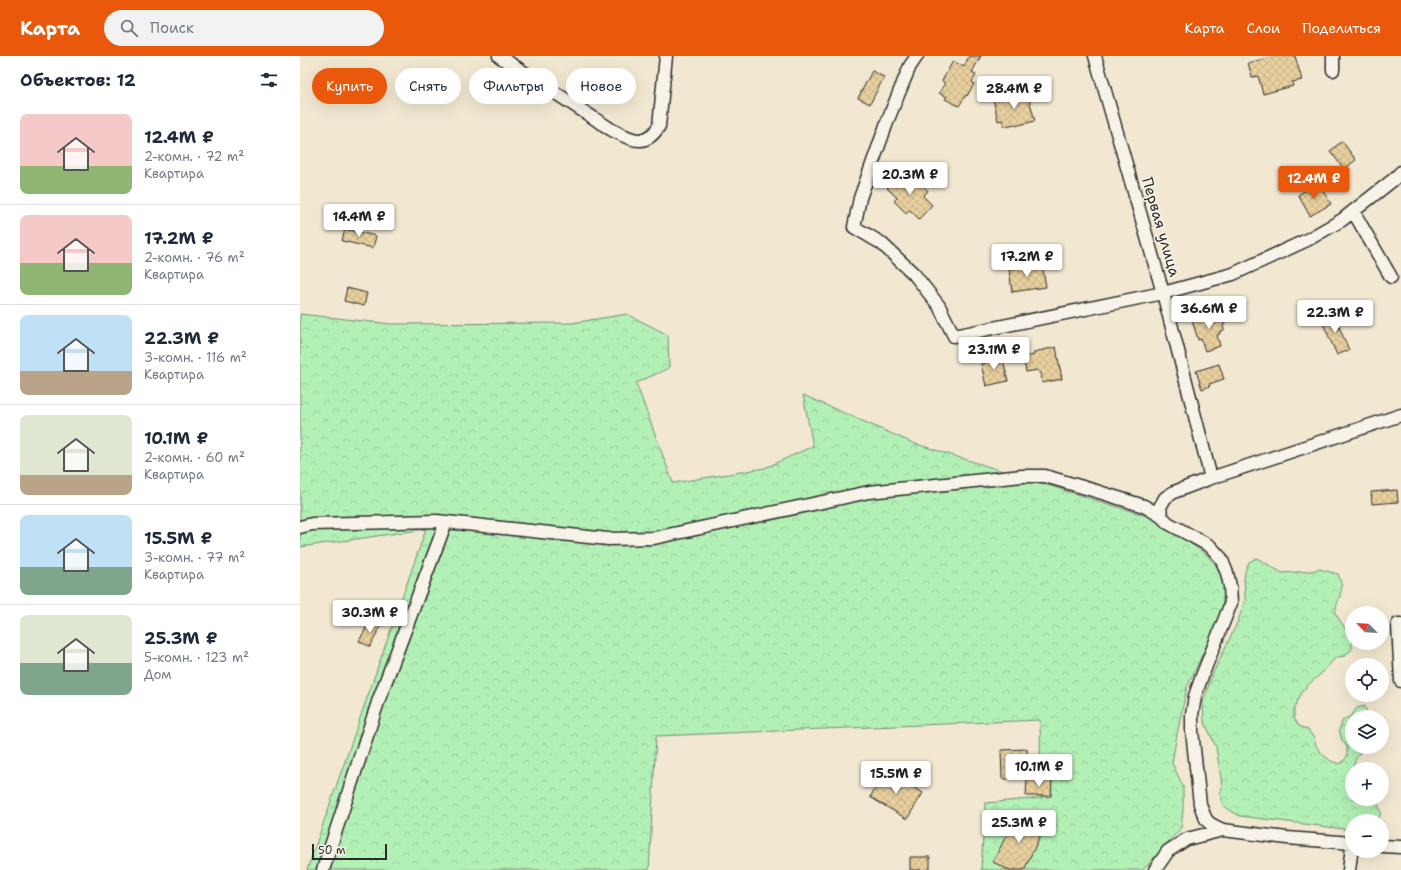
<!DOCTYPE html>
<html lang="ru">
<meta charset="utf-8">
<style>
body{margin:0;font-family:"Shantell Sans",sans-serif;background:#f2f2f3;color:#1f2937;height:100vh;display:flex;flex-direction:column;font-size:15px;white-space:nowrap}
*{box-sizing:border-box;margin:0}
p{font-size:13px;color:#747a83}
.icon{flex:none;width:22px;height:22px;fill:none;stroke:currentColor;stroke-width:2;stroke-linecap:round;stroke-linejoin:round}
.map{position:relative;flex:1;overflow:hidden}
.drawer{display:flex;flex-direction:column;background:#fff;width:300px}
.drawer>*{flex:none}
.guide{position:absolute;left:12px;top:12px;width:380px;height:36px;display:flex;gap:8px}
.needle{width:26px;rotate:295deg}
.fabs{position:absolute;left:1045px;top:550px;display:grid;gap:8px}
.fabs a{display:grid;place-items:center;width:44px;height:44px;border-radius:50%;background:#fff;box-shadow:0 4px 16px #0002;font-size:20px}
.scale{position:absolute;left:12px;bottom:10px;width:75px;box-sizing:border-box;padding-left:4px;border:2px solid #2b2b2b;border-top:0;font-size:11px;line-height:14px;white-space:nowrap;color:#2b2b2b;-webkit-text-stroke:3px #f7f3e8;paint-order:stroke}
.price{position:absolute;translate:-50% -34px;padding:0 9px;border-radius:4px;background:#fff;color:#222;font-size:13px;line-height:26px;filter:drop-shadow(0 1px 2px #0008)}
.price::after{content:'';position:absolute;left:50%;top:24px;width:12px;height:9px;margin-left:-6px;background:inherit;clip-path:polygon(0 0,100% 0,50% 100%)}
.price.on{background:#ea580c;color:#fff}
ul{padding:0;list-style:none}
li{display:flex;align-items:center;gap:12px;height:100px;padding:0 20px}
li+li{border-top:1px solid #e0e1e3}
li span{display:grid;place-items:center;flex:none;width:112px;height:80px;border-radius:8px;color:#555}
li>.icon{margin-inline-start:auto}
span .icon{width:48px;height:48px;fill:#fffc;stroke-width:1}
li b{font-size:17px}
h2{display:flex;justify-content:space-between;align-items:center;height:48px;padding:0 20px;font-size:17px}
.chip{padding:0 14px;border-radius:18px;background:#fff;box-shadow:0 4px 16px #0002;font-size:14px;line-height:36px}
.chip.on{background:#ea580c;color:#fff}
header{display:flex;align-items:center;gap:24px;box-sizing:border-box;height:56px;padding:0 20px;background:#ea580c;color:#fff}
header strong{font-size:19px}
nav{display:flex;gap:22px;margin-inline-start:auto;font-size:14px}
.search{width:280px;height:36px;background:#f2f2f3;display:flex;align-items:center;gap:10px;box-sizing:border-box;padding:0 14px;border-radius:22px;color:#747a83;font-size:15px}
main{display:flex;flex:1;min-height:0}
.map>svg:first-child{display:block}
.forest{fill:url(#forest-crowns);stroke:#6f8e70}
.building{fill:url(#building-cross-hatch);stroke:#2b2b2b}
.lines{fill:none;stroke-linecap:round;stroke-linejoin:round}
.minor-casing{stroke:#2b2b2b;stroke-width:15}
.minor{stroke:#f7f3e8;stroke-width:12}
.labels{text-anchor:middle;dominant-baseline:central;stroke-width:3;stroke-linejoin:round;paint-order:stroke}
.street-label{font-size:15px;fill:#2b2b2b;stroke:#f7f3e8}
</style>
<header>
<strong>Карта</strong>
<div class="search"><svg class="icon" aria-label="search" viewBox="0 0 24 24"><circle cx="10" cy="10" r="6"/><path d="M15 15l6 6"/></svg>Поиск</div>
<nav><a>Карта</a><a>Слои</a><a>Поделиться</a></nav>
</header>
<main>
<section class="drawer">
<h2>Объектов: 12<svg class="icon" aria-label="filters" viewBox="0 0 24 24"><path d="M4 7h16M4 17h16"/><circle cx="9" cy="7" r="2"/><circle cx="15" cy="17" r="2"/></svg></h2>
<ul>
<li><span style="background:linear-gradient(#f6c9c9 65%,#8fb573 0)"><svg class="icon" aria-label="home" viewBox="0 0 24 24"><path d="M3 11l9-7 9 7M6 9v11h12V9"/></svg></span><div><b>12.4M ₽</b><p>2-комн. · 72 m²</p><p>Квартира</p></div></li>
<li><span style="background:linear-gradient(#f6c9c9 60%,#8fb573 0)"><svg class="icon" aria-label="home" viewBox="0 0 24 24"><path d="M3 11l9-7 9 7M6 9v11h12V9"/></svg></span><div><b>17.2M ₽</b><p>2-комн. · 76 m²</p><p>Квартира</p></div></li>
<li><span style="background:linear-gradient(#bfe0f5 70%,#b9a48a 0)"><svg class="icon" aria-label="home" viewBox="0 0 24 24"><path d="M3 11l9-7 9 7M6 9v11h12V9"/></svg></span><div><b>22.3M ₽</b><p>3-комн. · 116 m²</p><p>Квартира</p></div></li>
<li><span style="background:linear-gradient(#dfe7d0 75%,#b9a48a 0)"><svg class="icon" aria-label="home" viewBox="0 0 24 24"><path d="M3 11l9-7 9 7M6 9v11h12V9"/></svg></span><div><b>10.1M ₽</b><p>2-комн. · 60 m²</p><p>Квартира</p></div></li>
<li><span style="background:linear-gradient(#bfe0f5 65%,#7fa58c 0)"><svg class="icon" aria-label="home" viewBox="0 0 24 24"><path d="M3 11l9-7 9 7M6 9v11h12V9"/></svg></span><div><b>15.5M ₽</b><p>3-комн. · 77 m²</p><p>Квартира</p></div></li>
<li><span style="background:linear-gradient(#dfe7d0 60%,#7fa58c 0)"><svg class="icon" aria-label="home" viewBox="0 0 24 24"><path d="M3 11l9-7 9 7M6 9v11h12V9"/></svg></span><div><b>25.3M ₽</b><p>5-комн. · 123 m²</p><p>Дом</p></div></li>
</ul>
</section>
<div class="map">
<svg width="1101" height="814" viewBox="0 0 1101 814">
<defs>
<pattern id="forest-crowns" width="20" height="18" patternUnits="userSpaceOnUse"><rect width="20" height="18" fill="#b3f0b6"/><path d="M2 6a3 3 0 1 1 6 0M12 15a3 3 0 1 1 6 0" fill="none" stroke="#9ace9d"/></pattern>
<pattern id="building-cross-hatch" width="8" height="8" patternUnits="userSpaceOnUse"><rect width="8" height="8" fill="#e8cf9e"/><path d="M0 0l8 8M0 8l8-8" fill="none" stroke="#c7b288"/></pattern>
</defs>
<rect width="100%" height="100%" fill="#f2e8d2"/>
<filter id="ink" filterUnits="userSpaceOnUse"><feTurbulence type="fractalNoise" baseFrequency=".025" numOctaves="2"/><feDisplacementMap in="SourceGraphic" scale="8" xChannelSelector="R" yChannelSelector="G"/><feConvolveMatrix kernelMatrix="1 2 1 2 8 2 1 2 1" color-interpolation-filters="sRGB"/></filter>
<g filter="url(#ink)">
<path class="forest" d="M0,258l91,10 181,-1 55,-9 41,21 1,33 -33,15 37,100 92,-15 48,-22 -10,-51 110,48 240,75 53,36 15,17 3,16 -2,26 -35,74 -10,47 -5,29 11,23v25l-2,17 -38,42h-162l4,-67 56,-5 -1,-78 -384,16 -7,134h-342l119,-341 -126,18z
M957,502l25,15 28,-2 9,-2 19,5c8,18 0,21 -3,39l17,26v10l-7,7 -9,1 -13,15 -15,13 -6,7 -8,17v9l5,8 9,4 6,8 2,8 7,9 8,6 9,3 7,-7v-10l-5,-7 -3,-10 4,-10 8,-4 6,-8 8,-2 3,11h-16v30h14c-17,12 -14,34 -14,52h21l5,5 3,9 -3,8h-26v9l-112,-14 -9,-5 -8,-6 -3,-10 2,-10 -6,-38 -12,-26 -1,-19 9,-27 26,-54 7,-20v-10l-1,-10 1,-10 4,-9z"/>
<path class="building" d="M669,0h12l-9,16 4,3 -4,7 2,2 -7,12 -1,-1 -7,11 -14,-7 2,-2 -8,-4 6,-10 -3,-2 11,-20 11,6z
M975,0h20l7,24 -10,2 1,4 -30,8 -5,-18 -6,1 -4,-14z
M572,15l12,6 -14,27 -12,-6z
M711,38v4l14,-4 2,6 2,-1 6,22 -20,5 -1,-2 -10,3 -2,-7 -4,1 -5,-22z
M1042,85l14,19 -12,9 -14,-18z
M602,117l9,10 5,-5 12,13 -5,5 9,9 -13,14 -9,-9 -4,3 -12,-12 3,-3 -10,-10z
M1018,127l13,21 -21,12 -12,-21z
M45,173l31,7 -3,12 -31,-7z
M742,208l4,23 -34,5 -3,-23z
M47,232l20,5 -3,13 -20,-5z
M920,256l1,5h2l2,7 -2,1 1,5 -5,2 1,2 -3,1 3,11 -15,5 -4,-12 -3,1 -6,-20z
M1033,257l16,37 -12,5 -16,-36z
M756,291l6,32 -20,4 -1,-10h-2l-1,-3 -12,2 -3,-15 11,-2v-3z
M696,300l1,4 6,-1 5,22 -22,5 -5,-22 8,-2 -1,-5z
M919,308l5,15 -15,5 1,2 -8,3 -6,-18z
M1097,434l1,12 -26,2 -1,-12z
M70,565l10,6 -10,20 -11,-6z
M727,693l1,29 -26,1 -1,-29z
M586,715l37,22 -16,26 -37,-22z
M727,723l25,1 -1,16h-25z
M717,758l27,14 -20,42h-15l-16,-8z
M610,801h20v13h-20z"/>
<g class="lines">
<g class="minor-casing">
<path id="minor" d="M199,0l113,74c19,9 33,19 47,-4l7,-70
M617,0l-7,10 -21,51 -29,81 -6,29 27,16 33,31 25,32 15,30 209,-43 70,-19 74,-34 35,-20 51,-40 8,-8
M795,0l68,237 48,185
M1033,0v14
M1053,155l38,66
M0,471l12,-3 125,-3 171,18 46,-1 215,-46 153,-16h23l51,15 48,15 17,10
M1101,568h-3l3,57
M923,774c-17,-7 -17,-8 -23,-26l-8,-73v-16l3,-19 7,-20 29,-73 -1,-17 -3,-13 -6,-15 -11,-12 -42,-23 -7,-7 -1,-9 5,-9 9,-6 37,-14 190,-63
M1082,790l19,1
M23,814l56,-171 67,-177
M855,814l13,-19 19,-12 36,-9 64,8 65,5
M1049,814l3,-23"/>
</g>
<use href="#minor" class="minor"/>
</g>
</g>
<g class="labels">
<g class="street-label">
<text transform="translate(861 171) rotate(74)">Первая улица</text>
</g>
</g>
</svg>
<div class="fabs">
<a><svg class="needle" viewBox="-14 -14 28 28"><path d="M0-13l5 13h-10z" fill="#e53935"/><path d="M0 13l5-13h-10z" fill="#747a83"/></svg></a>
<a><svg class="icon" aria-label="locate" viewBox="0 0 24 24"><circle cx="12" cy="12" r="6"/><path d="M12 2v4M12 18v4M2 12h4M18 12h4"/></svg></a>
<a><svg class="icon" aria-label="layers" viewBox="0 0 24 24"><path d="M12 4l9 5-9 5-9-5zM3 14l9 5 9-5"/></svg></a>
<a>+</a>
<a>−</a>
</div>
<div class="scale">50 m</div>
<b class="price" style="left:714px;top:54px">28.4M ₽</b>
<b class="price" style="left:610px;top:140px">20.3M ₽</b>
<b class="price on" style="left:1014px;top:144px">12.4M ₽</b>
<b class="price" style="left:59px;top:182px">14.4M ₽</b>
<b class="price" style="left:727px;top:222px">17.2M ₽</b>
<b class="price" style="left:909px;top:274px">36.6M ₽</b>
<b class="price" style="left:1035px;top:278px">22.3M ₽</b>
<b class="price" style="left:694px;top:315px">23.1M ₽</b>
<b class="price" style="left:70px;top:578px">30.3M ₽</b>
<b class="price" style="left:739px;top:732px">10.1M ₽</b>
<b class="price" style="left:596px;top:739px">15.5M ₽</b>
<b class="price" style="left:719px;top:788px">25.3M ₽</b>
<div class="guide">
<a class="chip on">Купить</a>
<a class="chip">Снять</a>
<a class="chip">Фильтры</a>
<a class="chip">Новое</a>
</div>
</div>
</main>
